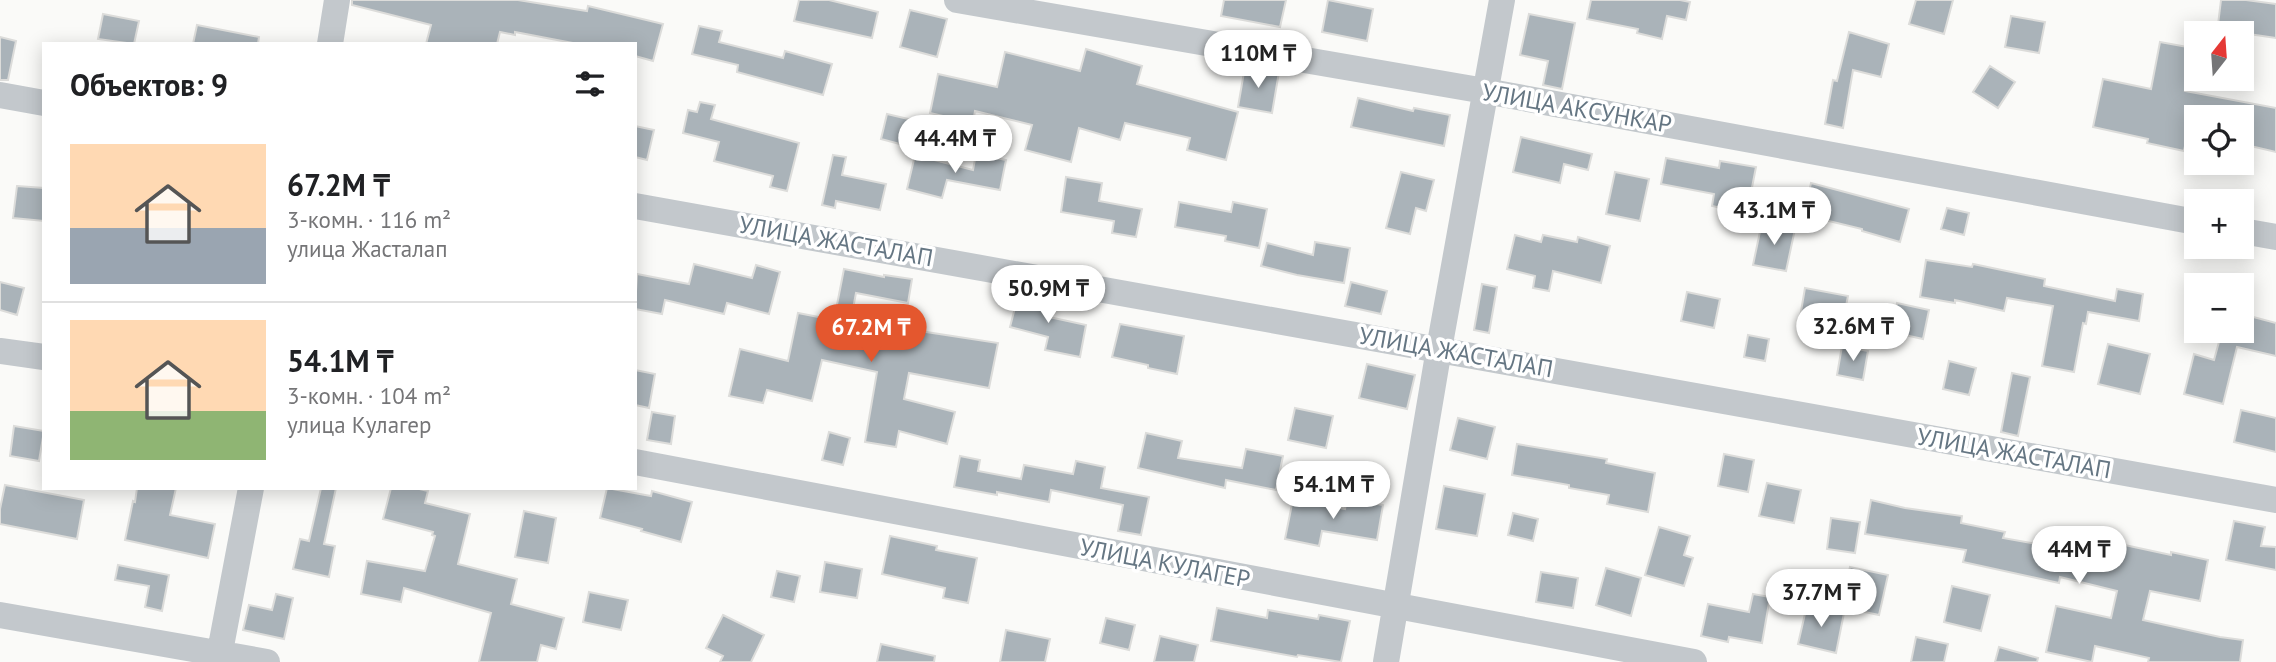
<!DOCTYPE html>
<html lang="ru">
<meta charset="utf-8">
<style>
body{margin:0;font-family:"PT Sans",sans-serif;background:#f2f2f2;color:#202124;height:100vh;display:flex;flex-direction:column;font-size:26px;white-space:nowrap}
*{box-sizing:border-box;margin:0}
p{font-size:23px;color:#757577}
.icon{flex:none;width:38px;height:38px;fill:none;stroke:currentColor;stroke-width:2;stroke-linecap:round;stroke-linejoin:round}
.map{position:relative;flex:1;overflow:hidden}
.details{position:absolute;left:42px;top:42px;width:595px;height:448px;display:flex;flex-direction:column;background:#fff;border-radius:0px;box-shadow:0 4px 18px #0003}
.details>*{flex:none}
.needle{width:46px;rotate:17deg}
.fabs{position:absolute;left:2184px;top:21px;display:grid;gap:14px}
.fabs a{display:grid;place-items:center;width:70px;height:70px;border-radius:0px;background:#fff;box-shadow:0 4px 18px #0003;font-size:35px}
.price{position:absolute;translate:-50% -60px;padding:0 16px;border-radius:24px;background:#fff;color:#222;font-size:23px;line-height:46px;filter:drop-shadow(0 2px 4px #0008)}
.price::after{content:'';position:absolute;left:50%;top:42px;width:21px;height:16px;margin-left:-10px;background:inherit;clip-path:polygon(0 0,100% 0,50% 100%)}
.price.selected{background:#e4572e;color:#fff}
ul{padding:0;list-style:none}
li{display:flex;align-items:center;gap:21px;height:175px;padding:0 28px}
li+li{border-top:2px solid #e0e0e0}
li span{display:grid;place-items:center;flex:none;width:196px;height:140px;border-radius:0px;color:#555}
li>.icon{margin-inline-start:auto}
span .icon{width:84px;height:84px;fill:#fffc;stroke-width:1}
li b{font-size:30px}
h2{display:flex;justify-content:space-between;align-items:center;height:84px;padding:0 28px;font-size:30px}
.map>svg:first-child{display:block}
.building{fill:#aab3b9;stroke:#dcdcda;stroke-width:2}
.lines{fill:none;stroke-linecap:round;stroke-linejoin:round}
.minor{stroke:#c3c8cc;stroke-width:26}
.labels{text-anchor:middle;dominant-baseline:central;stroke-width:7;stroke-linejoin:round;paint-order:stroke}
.street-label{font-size:24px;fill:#657683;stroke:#fff}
</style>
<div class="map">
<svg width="2276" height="662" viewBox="0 0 2276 662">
<rect width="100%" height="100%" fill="#fafaf8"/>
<path class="building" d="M352,0h166l69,11 1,-5 75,18 -10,37 -18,-5v-12h-57l-63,-12v3l-15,-3 -3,12h-71l5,-19 -79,-20z
M799,0h30l49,12 -6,26 -78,-17z
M1224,0h62l-6,27 -59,-11z
M1328,0l45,9 -6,32 -45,-9z
M1591,0h89l10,2 -4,18 -19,-4 -5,23 -25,-6 1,-4 -51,-10z
M1916,0h37l-9,34 -35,-10z
M2221,0h25l30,4v34l-34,-5h-25z
M910,10l37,9 -10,38 -37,-10z
M103,14l36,7 -5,23 -36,-5z
M1529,14l46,9 -13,66 -19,-4 5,-24 -28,-6z
M2011,16l34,6 -6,31 -34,-6z
M197,25l62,12 -1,7h-65z
M699,26l23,5 -3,11 64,16 2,-7 47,13 -9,31 -86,-23 1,-7 -46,-11z
M1849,32l40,12 -8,33 -28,-7 -10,58 -18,-4 8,-44 4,1z
M0,37l16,4 -8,39h-8z
M2160,42l33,6 -8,43 91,17v44l-34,-8v-27h-51l-7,34 -37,-8 1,-4 -55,-12 10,-48 48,10z
M1086,49l56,17 -5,18 101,28 -12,48 -39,-10 3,-12 -65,-15 -5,17 -41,-12 -8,34 -46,-12 7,-25 -57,-14 -2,12 -43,-10 8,-39 59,13 8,-35 75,19z
M1245,66l34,6 -7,41 -34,-6z
M1990,66l25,16 -17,26 -25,-16z
M1358,98l55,13 1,-3 36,7 -6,31 -93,-19z
M700,102l15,3 -4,14 88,24 -12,48 -17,-4 3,-11 -59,-15 5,-19 -36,-9 5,-23 9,2z
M887,114l30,7 -6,26 -30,-8z
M635,126l19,4 -7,30 -12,-3z
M1521,137l71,17 -4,16 -24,-6 -4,19 -47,-11z
M976,154l30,6 -6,30 -53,-10 -5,18 -35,-9 8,-34 58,15z
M833,155l13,2 -4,18 44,9 -6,26 -44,-9 -1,7 -13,-3z
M1666,158l53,10 1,-7 36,6 -9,46 -35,-7 2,-12 -53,-10z
M1401,172l33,8 -8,31 -10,-3 -6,26 -24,-6z
M1615,172l34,7 -9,42 -34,-7z
M1066,177l36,6 -3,18 43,8 -6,28 -24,-4 2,-12 -53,-9z
M1811,183l98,26 -9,33 -38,-11v-2l-58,-14z
M17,186l27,2v33l-31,-3z
M1179,202l52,10 2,-10 34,7 -8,39 -34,-7 1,-5 -51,-9z
M1947,208l22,5 -5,22 -23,-6z
M1762,222l33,7 -9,42 -33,-6z
M1515,235l26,7 2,-7 34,7 1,-5 32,9 -9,37 -48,-12 -4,20 -16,-3 2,-12 -28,-7z
M1315,242l35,6 -6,35 -47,-8 -36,-9 6,-23 46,12z
M1926,260l46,7 1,-3 72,15 -1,7 71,15 2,-12 26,5 -4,27 -51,-9 -2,12 -3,-1 -9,49 -32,-6 11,-60 -46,-8 -3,13 -49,-11v3l-35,-6z
M694,264l58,14 4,-13 24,7 -11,42 -42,-11 -3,11 -59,-14 -3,14 -27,-5 2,-35 52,10z
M844,269l40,8v-2l28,4 -4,24 -52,-10 -8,42 49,10 3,-17 98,15 -9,45 -80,-15 -5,26 51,13 -8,32 -48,-13 -3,16 -31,-5 12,-70 -55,-12 -10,41 -45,-11 -4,13 -34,-7 11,-47 48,12 10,-48 36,7z
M0,282l24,6 -7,27 -17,-5z
M1351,282l36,9 -6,23 -36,-8z
M1482,284l15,3 -8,46 -15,-3z
M1805,288l43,8 -7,35 -42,-8z
M1019,292l34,9 -4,16 37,8 -6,32 -35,-7 3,-13 -38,-10z
M1687,292l33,7 -6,29 -33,-7z
M1897,303l32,7 -6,29 -32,-7z
M2242,314l34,9v33l-39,-9 -14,57 -39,-10 10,-40 20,6 8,-29h20z
M1120,324l64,12 -7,38 -29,-6v-3l-36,-8z
M1748,335l21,4 -4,22 -21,-4z
M2108,344l42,10 -10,40 -42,-10z
M1842,346l26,5 -5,29 -26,-5z
M1949,361l27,7 -7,27 -26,-6z
M1367,364l48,11 -8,34 -48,-11z
M635,370l20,4 -6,34 -14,-3z
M2012,373l18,4 -12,59 -17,-4z
M1295,408l38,8 -7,32 -38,-8z
M2241,410l35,8v34l-42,-10z
M652,412l23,4 -4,28 -24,-4z
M1458,418l37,9 -8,32 -37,-9z
M14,426l30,5 -5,30 -29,-5z
M829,432l21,6 -7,27 -21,-5z
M1146,433l36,8 -4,17 64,10 4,-19 37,7 -7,34 -50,-10 -1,8 -87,-20z
M1517,444l90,15 -1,4 49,10 -7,39 -41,-8 2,-9 -40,-7v-3l-57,-10z
M1724,454l30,6 -6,32 -30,-6z
M960,456l20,4 -2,11 43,8 3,-14 49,9 3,-13 29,6 -4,21 48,9 -8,38 -23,-4 5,-26 -72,-15 -2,12 -52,-10v3l-43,-8z
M1767,483l34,7 -7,33 -35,-7z
M5,485l79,15 -7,39 -77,-15v-15z
M1444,486l41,8 -8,42 -41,-7z
M137,488h39l-6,27 45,9 -7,34 -83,-18 8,-39 2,1z
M321,488h15l-12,56 11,2 -6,31 -36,-8 7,-30 9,2z
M391,488h24l13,3 -3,12 45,11 -12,50 59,15 -6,25 53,14 -8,31 -15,-4 -4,17h-58l12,-49 -87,-25 -3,14 -40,-8 6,-33 58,10 10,-35 -3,-1 1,-3 -50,-13z
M607,488l44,8 1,-5 40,11 -11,40 -40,-11 1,-2 -42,-11z
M1293,499l52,10 2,-10 36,6 -6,35 -55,-9 -3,15 -34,-7z
M1871,500l34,8 57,8 -1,7 44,9 -2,6 83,15 3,-10 30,8 1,-7 51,11v-3l37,8 -8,41 -50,-10 -7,29 77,17 23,3 -3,22h-92l1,-4 -54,-12 -3,16 -46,-10 10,-46 55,12 6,-27 -57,-14 -1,6 -96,-21 3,-12 -101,-16z
M524,511l32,7 -8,45 -33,-6z
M1513,513l25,6 -5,22 -25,-6z
M1831,518l29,4 -5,31 -28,-4z
M2234,521l31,6 -4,19 15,1v23l-50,-10z
M1659,527l31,9 -6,19 9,3 -9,28 -39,-11z
M890,536l47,10 -1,4 41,8 -9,45 -25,-5 2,-10 -63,-14z
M825,562l37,7 -5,29 -37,-6z
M118,565l51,10 -7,36 -17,-4 4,-21 -34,-6z
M1850,567l38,8 -9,40 -38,-8z
M1606,568l35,10 -10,38 -35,-11z
M777,571l23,5 -6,26 -23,-5z
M1541,572l37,6 -5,30 -37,-6z
M1952,586l38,9 -9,36 -37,-9z
M589,592l39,8 -7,30 -38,-8z
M276,594l17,4 -9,41 -41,-9 6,-25 23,5z
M1753,594l17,3 -8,46 -33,-6 -1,5 -27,-6 7,-32 41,8z
M1807,605l37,8 -8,40 -38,-9z
M1217,608l50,10 1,-8 50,9 1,-4 31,6 -9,41 -43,-7 -1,2 -86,-16z
M723,615l41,20 -13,27h-31l3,-6 -17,-8z
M1106,618l29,7 -6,25 -29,-7z
M1006,630l44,9 -5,23h-45z
M1160,636l38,9 -4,17h-40z
M1916,637l32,7 -4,18h-33z
M881,644l54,12 -1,6h-57z
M1999,647l39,11 -1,4h-42z"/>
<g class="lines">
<path class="minor" d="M957,0l528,91 711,131
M330,44l7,-44
M0,95l44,8
M635,206l1641,294
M2242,231l34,6
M0,351l44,6
M635,462l1059,200
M0,615l267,47
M218,662l33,-174
M1386,662l53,-313 63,-349"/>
</g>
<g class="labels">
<g class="street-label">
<text transform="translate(1577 108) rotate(10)">УЛИЦА АКСУНКАР</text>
<text transform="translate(836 241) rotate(10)">УЛИЦА ЖАСТАЛАП</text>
<text transform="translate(1456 352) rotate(10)">УЛИЦА ЖАСТАЛАП</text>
<text transform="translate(2014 453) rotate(10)">УЛИЦА ЖАСТАЛАП</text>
<text transform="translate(1165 563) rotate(11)">УЛИЦА КУЛАГЕР</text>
</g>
</g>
</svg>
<div class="fabs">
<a><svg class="needle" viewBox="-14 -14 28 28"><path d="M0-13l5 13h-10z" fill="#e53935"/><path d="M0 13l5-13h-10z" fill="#757577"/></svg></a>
<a><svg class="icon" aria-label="locate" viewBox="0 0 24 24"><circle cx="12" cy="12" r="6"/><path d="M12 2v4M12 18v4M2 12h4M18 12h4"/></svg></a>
<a>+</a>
<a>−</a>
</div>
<b class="price" style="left:1258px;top:90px">110M ₸</b>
<b class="price" style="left:955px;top:175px">44.4M ₸</b>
<b class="price" style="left:1774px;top:247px">43.1M ₸</b>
<b class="price" style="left:1048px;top:325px">50.9M ₸</b>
<b class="price" style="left:1853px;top:363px">32.6M ₸</b>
<b class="price selected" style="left:871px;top:364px">67.2M ₸</b>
<b class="price" style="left:1333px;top:521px">54.1M ₸</b>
<b class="price" style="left:2079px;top:586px">44M ₸</b>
<b class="price" style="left:1821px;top:629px">37.7M ₸</b>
<section class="details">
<h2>Объектов: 9<svg class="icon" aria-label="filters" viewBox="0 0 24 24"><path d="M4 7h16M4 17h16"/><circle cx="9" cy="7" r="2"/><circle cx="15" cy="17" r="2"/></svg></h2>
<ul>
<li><span style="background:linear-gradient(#ffd9b3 60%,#9aa5b1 0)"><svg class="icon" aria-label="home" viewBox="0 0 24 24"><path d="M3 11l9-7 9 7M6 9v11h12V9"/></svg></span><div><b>67.2M ₸</b><p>3-комн. · 116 m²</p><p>улица Жасталап</p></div></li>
<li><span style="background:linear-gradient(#ffd9b3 65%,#8fb573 0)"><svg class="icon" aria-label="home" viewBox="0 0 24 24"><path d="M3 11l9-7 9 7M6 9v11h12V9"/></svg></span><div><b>54.1M ₸</b><p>3-комн. · 104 m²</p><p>улица Кулагер</p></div></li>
</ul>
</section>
</div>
